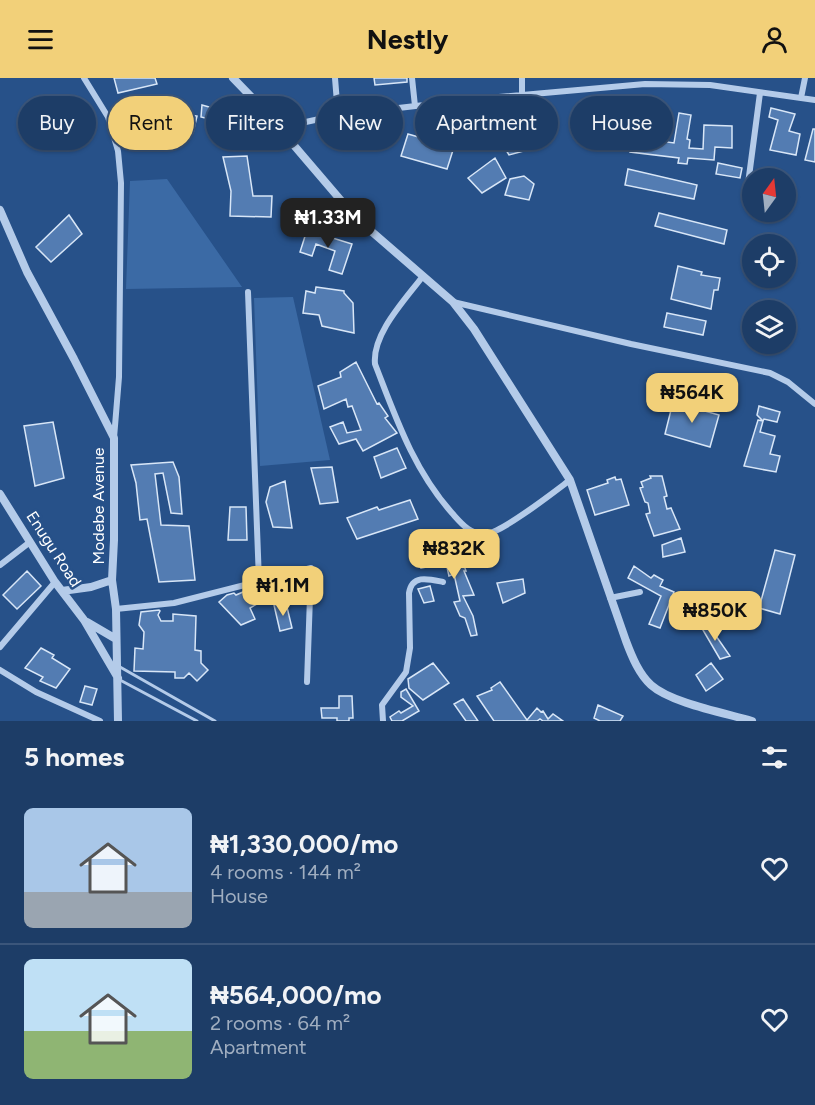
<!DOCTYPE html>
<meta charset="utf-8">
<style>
body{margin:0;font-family:Figtree,sans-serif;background:#25446d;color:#f1f3f6;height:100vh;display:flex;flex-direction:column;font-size:22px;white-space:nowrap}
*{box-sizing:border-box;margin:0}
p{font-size:20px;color:#a0aec0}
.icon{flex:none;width:33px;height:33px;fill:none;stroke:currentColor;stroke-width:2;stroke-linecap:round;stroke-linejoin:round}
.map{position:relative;height:643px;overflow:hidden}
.drawer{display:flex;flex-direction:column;background:#1d3d67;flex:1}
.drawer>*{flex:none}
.banner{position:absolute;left:18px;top:18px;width:780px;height:54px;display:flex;gap:12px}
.needle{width:39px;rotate:15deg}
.buttons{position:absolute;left:742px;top:90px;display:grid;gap:12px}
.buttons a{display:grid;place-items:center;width:54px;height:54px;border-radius:50%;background:#1d3d67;box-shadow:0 2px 4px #0004,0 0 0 2px #3b567b;font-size:30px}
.price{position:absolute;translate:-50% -51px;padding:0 14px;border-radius:12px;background:#f2d079;color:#111;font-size:20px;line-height:39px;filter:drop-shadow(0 2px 3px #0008)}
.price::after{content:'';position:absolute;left:50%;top:36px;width:18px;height:14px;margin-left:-9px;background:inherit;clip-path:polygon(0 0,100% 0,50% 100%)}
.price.on{background:#222;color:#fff}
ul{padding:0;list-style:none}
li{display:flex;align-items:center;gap:18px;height:150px;padding:0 24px}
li+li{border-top:2px solid #3b567b}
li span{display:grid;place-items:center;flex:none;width:168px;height:120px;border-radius:9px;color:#555}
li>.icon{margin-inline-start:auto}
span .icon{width:72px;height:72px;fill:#fffc;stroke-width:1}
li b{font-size:26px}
h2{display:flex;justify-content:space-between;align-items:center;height:72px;padding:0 24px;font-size:26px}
.tag{padding:0 21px;border-radius:27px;background:#1d3d67;box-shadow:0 2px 4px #0004,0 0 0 2px #3b567b;font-size:21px;line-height:54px}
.tag.on{background:#f2d079;color:#111}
header{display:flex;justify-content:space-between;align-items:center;height:78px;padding:0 24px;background:#f2d079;color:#111;font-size:27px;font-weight:700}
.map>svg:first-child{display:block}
.green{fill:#3b6aa5}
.building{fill:#537cb2;stroke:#d8e6f7;stroke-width:1.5}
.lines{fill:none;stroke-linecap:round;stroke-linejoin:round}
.service{stroke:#b4cbe9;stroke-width:3}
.minor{stroke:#b4cbe9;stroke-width:6}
.tertiary{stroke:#b4cbe9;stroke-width:8}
.labels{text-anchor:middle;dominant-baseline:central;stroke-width:5;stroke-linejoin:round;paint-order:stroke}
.street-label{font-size:16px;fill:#fff;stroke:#275189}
</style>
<header><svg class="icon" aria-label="menu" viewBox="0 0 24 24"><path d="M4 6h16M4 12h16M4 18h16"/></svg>Nestly<svg class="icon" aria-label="person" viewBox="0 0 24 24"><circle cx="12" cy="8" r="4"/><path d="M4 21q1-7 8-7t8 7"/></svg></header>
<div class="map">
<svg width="815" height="643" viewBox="0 0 815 643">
<rect width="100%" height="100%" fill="#275189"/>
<path class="green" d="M167,101l75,108 -116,2 4,-108z
M293,219l37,163 -70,6 -6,-168z"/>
<path class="building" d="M114,0h41l2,6 -39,9z
M374,0h33v4l-32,3z
M202,27l25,7 -2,11 -24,-6z
M771,30l24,6 -6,17 11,3 -4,21 -26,-5 8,-30 -9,-3z
M157,34l10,22 -33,8 -7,-23z
M679,35l12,2 -4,24 3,1 -1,8 14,1 1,-24 28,1v22l-17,-1 -1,13 -26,-2 -1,6 -9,-1 1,-5 -49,-6 2,-15 42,6z
M184,36l13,2 -4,17h-8z
M813,51h2v33l-10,-2z
M533,55l6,14 -30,8 -6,-10z
M408,56l46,13 -7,22 -46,-13z
M247,78l6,40h19l-1,21 -41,-1 1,-25 -8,-34z
M495,80l11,20 -24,15 -14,-15z
M718,85l24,5 -2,10 -24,-4z
M628,91l69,16 -3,14 -69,-14z
M524,98l10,8 -5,16 -24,-5 5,-16z
M659,135l68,17 -3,14 -69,-18z
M69,137l13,19 -31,28 -15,-15z
M307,152l45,14 -10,30 -13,-4 6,-19 -19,-7 -4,12 -12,-4z
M678,188l24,6 -1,3 19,3 -2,12h-4l-3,19 -40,-10z
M316,209l28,4v2l9,10 1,30 -32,-7 -3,-11 -16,-2 3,-22 9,2z
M667,235l39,8 -3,14 -39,-8z
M356,284l21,42 2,-1 9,13 -3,2 12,15 -34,18 -7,-12 -17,5 -9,-17 13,-5 4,11 14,-3 -9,-24 -4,1 -2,-8 -22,10 -6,-23 23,-9 -1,-5z
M673,324l46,13 -9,32 -45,-13z
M759,328l21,6 -3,10 -13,-3 -1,2 -6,-6z
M758,342l5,1 -3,11 15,4 -5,18 10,2 -4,16 -32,-6z
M53,344l11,56 -29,8 -11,-60z
M397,370l9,20 -25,10 -7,-21z
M173,384l6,15 3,37 -11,-1 -8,-40 -8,1 6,51 28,1 6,54 -36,2 -12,-63 -7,1 -4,-37 -5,-18z
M332,389l6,35 -18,2 -9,-36z
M650,398h12l5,20 -3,1 3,12 4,-1 9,21 -26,7 -8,-22 4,-1 -2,-10 -3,-1 -5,-14 3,-1 -2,-5 10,-4z
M615,399l1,3 5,-1 8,26 -34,10 -8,-25 21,-7 -1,-3z
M285,403l7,47 -19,-1 -7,-25 4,-15z
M410,422l8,19 -61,20 -10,-21 30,-11 2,3z
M230,429h16l1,33h-19z
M681,460l4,14 -22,5 -1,-12z
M458,471l8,22h-2l10,24 -11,1 10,20 4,19 -6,1 -6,-18 -5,-2 -6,-14 6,-1 -6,-27 -5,2 -3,-13 -25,5 -3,-16 10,-1 1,3z
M775,472l20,5 -15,59 -21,-6z
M634,488l17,12 3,-3 9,5 -3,6 14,6 -14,36 -11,-4 12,-28 -33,-18z
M27,493l14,15 -24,23 -14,-14z
M523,501l2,14 -22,10 -6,-20z
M430,508l4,15 -10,2 -6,-14z
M250,511l12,12 -12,7 5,11 -14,6 -22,-23 8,-7 7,-2 2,2z
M286,525l6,25 -12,3 -6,-26z
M159,532l1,1 -2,4 3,6h12v-7l23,2 -1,34 6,1v12l7,7 -11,11 -8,-8 -5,5h-9v-6l-41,-1 1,-23 8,1 1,-17 -5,-7 2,-13z
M707,545l23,33 -10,3 -20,-34z
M41,570l13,7 -2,3 18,11 -14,19 -16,-7 3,-4 -18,-9z
M433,585l16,20 -26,17 -14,-12 -1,-9z
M711,585l12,16 -17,12 -10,-16z
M500,604l27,38 10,-12 4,4 2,-1 5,8 5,-5 10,7h-20l-3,-2 -3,2h-43l-17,-25 15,-6 -1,-2z
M85,608l12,3 -5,16 -12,-3z
M406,611l13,22 -17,10h-10l-2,-4 9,-6 2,2 12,-7 -12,-9v-5z
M339,618h13l1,22h-4v3h-12v-3h-15l-1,-10h18z
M463,621l15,22h-12l-12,-17z
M598,627l25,11 -3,5h-20l-6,-3z"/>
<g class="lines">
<path class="service" d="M120,589l95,54
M120,602l77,41"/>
<path class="minor" d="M84,0l24,39 10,34 3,32 -2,194 -5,61
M335,0l3,37
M412,0l3,28
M522,18v-18
M801,20l4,-20
M278,50l60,-13 138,-16 169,-15 65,1 105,15
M748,106l12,-91
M423,198c-18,24 -51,58 -48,88 21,54 38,105 77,149 9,10 18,22 34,21 17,-2 68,-42 84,-54
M248,214l11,289
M453,224l178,42 139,29 18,9 27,22
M0,487l30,-23
M610,520l30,-6
M116,531l58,-6 137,-35 -4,114
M0,569l55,-65
M0,592l36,22 64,29
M383,643l-1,-16 24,-33 4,-24 -1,-55c3,-19 20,-14 34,-11"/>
<path class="tertiary" d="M233,0l29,30 94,110 97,84 21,27 96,151 56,161c6,16 13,33 25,44 20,18 74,28 101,36
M0,132l27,62 47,87 40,79v102l-2,40 4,29 2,112
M0,416l55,88 29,38 34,58
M62,513l29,-4 21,-7
M87,544l29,17"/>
</g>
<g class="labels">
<g class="street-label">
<text transform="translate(98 428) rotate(-90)">Modebe Avenue</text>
<text transform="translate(54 471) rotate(57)">Enugu Road</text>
</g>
</g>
</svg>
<div class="buttons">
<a><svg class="needle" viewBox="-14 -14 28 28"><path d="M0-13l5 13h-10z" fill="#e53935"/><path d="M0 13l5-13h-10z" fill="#a0aec0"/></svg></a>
<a><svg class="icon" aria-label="locate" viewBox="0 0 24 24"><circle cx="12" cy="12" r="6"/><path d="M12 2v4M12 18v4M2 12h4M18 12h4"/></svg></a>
<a><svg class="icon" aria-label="layers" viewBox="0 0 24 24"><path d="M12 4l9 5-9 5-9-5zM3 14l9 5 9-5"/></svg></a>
</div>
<b class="price on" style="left:328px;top:171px">₦1.33M</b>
<b class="price" style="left:692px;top:346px">₦564K</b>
<b class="price" style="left:454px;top:502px">₦832K</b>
<b class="price" style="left:283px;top:539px">₦1.1M</b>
<b class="price" style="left:715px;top:564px">₦850K</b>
<div class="banner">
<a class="tag">Buy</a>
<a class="tag on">Rent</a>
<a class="tag">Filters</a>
<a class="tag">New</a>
<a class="tag">Apartment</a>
<a class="tag">House</a>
</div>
</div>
<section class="drawer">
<h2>5 homes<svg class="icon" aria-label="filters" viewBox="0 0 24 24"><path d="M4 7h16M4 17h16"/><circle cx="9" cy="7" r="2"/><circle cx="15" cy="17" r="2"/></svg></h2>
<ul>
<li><span style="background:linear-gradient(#a9c7e8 70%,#9aa5b1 0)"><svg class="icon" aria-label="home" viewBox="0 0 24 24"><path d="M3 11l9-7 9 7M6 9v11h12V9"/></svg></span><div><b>₦1,330,000/mo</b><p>4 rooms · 144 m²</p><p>House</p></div><svg class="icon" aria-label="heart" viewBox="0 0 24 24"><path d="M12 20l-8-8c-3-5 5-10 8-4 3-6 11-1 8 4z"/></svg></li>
<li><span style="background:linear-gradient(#bfe0f5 60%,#8fb573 0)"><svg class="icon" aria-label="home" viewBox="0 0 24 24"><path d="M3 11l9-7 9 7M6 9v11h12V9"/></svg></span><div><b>₦564,000/mo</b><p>2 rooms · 64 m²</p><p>Apartment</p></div><svg class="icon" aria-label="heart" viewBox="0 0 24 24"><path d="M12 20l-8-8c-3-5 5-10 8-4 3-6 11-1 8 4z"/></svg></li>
</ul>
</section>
